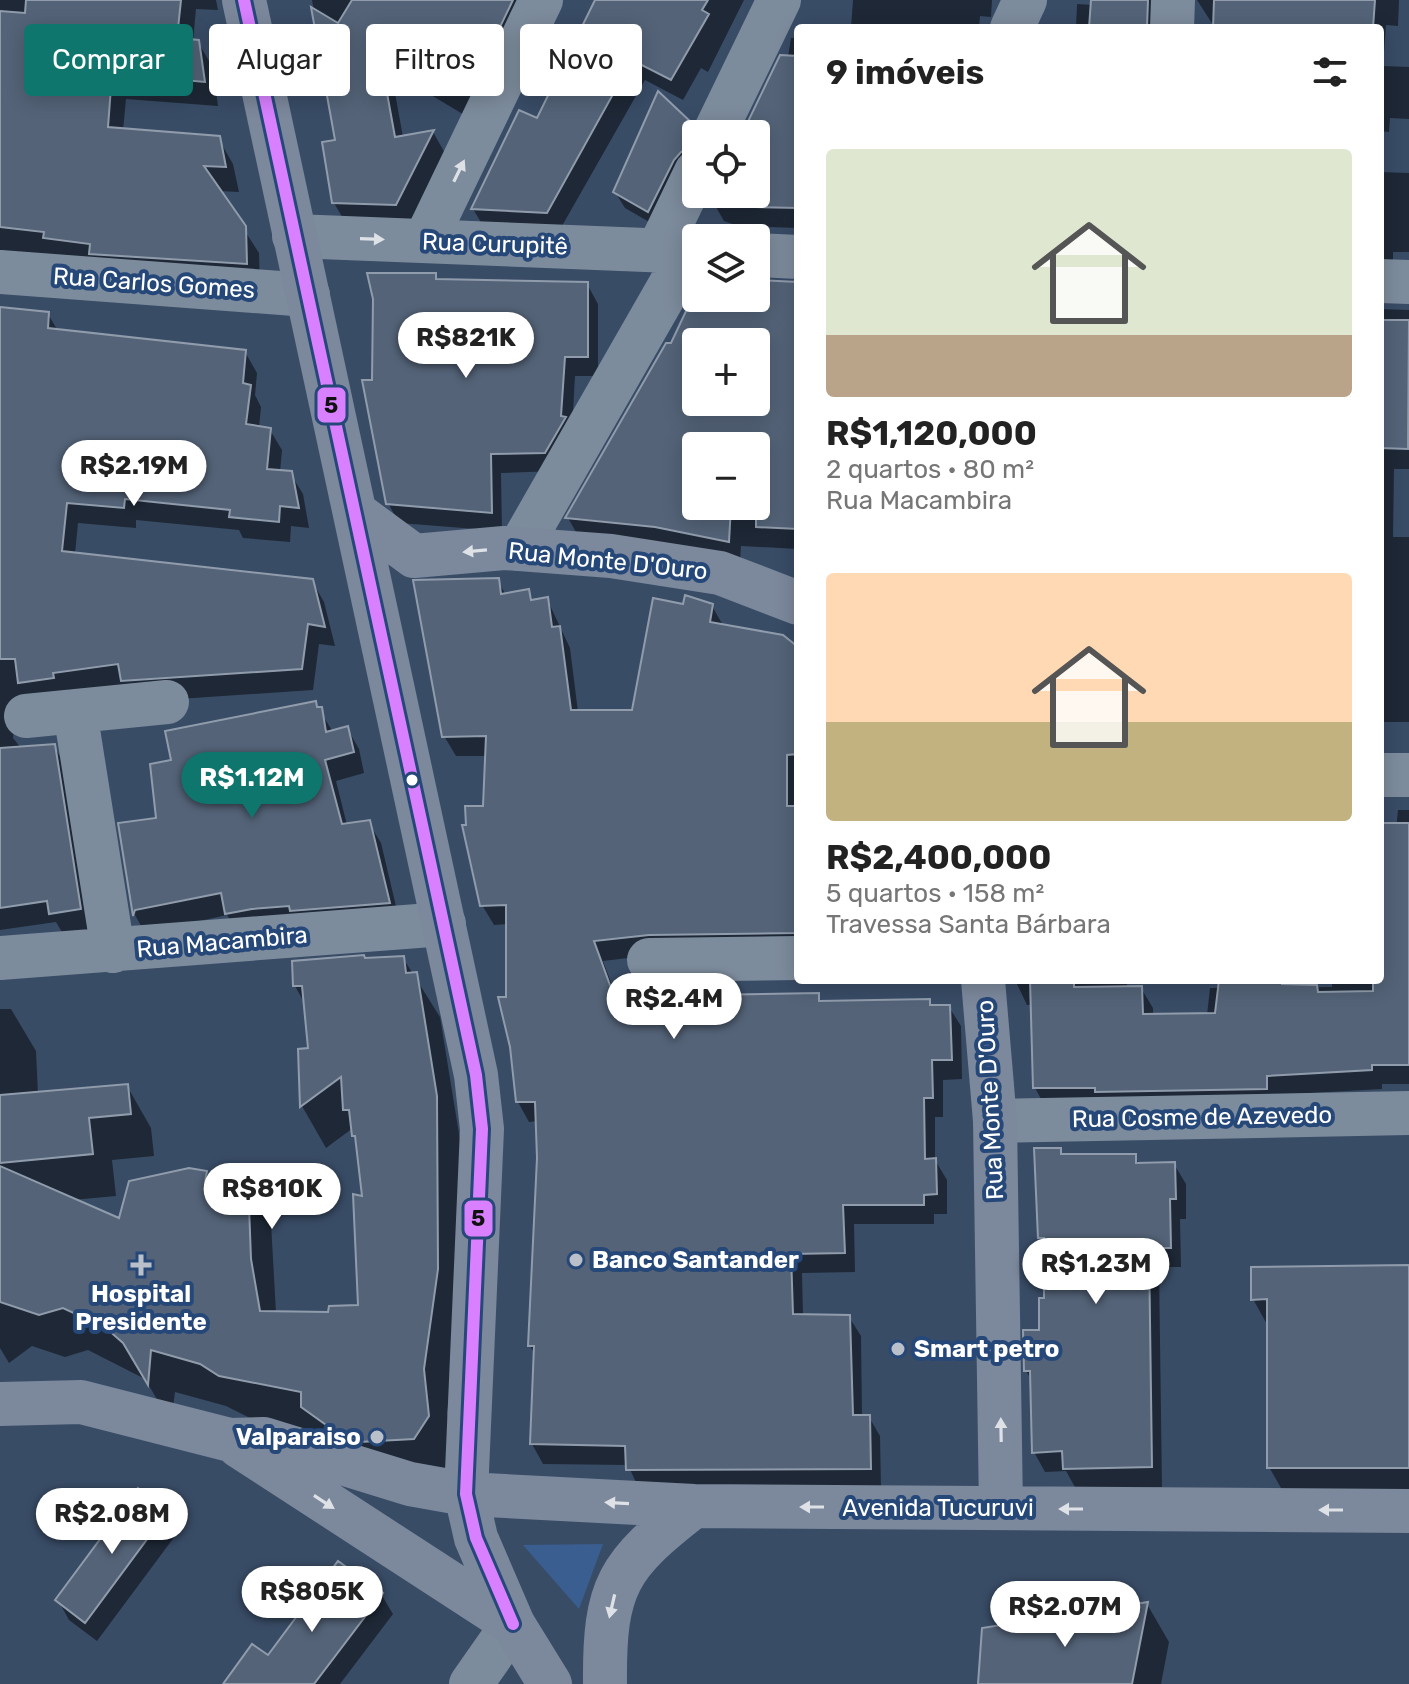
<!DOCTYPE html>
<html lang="pt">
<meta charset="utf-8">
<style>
body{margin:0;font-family:Rubik,sans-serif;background:#f2f2f2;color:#222;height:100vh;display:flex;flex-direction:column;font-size:30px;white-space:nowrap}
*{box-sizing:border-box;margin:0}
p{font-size:26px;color:#767676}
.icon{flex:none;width:44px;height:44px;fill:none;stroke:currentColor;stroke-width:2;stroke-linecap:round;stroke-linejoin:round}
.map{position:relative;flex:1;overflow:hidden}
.panel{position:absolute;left:794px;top:24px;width:590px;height:960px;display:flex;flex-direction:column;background:#fff;border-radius:8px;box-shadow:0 4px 20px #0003}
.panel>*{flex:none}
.hud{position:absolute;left:24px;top:24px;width:650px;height:72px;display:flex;gap:16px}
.buttons{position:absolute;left:682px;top:120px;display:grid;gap:16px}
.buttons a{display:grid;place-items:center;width:88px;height:88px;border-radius:8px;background:#fff;box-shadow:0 4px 20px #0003;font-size:40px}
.price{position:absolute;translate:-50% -68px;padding:0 18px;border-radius:28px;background:#fff;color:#222;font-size:26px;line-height:52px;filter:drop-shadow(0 2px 4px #0008)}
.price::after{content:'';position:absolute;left:50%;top:48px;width:24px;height:18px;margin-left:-12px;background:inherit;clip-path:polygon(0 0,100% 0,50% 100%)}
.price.active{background:#0f766e;color:#fff}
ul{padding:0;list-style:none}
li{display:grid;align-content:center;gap:16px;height:424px;padding:0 32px}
li span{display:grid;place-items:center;height:248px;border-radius:8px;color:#555}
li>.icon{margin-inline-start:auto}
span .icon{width:144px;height:144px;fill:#fffc;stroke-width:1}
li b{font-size:34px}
h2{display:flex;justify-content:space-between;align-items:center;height:96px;padding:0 32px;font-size:34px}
.pill{padding:0 28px;border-radius:8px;background:#fff;box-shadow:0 4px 20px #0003;font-size:28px;line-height:72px}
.pill.active{background:#0f766e;color:#fff}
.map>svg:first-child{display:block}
.green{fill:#3a5e90}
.shadow{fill:#0007;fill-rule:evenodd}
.building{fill:#546378;stroke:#909cac;stroke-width:2;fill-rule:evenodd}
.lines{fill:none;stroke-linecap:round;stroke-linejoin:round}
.minor{stroke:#7d8c9d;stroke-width:44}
.major{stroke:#7c889c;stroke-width:44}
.bus-1-casing{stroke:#264879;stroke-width:18}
.bus-1{stroke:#d880ff;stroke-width:12}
.oneway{fill:#dee2e6}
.oneway2{fill:#dee1e6}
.bus-dot{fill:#fff;stroke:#264879;stroke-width:3}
.poi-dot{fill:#bac0c9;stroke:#264879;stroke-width:3}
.labels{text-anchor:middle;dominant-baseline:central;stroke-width:8;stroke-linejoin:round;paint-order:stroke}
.street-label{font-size:24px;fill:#fff;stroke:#264879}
.poi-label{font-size:24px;font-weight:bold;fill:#fff;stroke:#264879;text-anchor:start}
.line-badge{stroke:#264879;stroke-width:3}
.pale-badge-label{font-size:22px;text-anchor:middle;font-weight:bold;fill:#111}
</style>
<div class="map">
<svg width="1409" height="1684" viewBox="0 0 1409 1684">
<rect width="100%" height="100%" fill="#394c66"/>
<path class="green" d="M603,1544l-24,65 -56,-64z"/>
<path class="shadow" d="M0,0h216l2,10 -22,-1 -3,32 5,1 15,26 5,38 -92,-7 -3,32 95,7 15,26 6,28 -20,-1 40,62 1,36 -260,-39z
M312,0h207l-53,116 -75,-45 12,66 30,-5 13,23 -36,74 -62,-2 -14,-24 3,-62z
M596,0h148l-36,72 -7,-4 -18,32 -38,-20 -87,153 -73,-4 -12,-20 64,-88z
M853,0h139l-1,17 -11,-1 -1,12h-128z
M1093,0h83l-17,28h-83l1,-24 16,1z
M1197,0h202l-1,26 -12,-1 -3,41 26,1v52l-19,-1 -1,14 -9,-1v-103h-165z
M791,38h7v190l-60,-2 -14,-5 -12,-21 3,-6h41v-60h-12l44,-77z
M690,124l6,10v32l-38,61 -33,-19 -10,-16z
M1380,172l29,1v79h-16v16h-13z
M435,275l3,6 149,3 11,20v72h-23l-3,55 -16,40 -55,2 1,58 -103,-8 -11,-20 -14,-121z
M756,279l42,5v265l-57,-3 -1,16 -160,-23 -12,-21 105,-172 23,-52v4h60zM696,342h60v60h-60zM696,446h60v60h-60z
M0,309l48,5 10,17 187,21 12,21 -2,22 6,12 -2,21 11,2 12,20 -2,22 10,1 13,21 6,34 -18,-2 -1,16 -47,-4 -4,-8 -103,-10v8l-58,-5 -3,31 237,27 12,21 11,44 -16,-2 -6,46 -178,12 -121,26 -1,10 8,10 33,-2 12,21 26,163 -29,4 -7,-12 -56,8z
M1380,309l29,1v159h-15l-1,68h16v185h-26l-3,49z
M497,580l9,15 22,-4 6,10 13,-2 23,49 8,64h56l51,-106h27l12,21 74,23v302l-137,2 -58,7 14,37 18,-1 10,17 63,-3 110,-16 4,8 107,-2 3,6h17l12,19 1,53 -19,1v37h-8v43l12,20v34h-13v10h-80l1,48 -53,1 1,43 46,1 12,19 1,81h7l11,19 1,52 -242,1 -11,-24 -85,-1 -11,-20 4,-88 -6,-10 8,-225 -9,1 -11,-20 -10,-103v-75l-14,1 -12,-20 5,-149h-31l-12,-20z
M315,703l18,29 14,-4 12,21 5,24 -28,8 11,44 22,-2 12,20 19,80 -162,10 -11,-18 -82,18 -10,-18 -15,-90 38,-5 15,-58z
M1398,810h11v274h-27v5l-336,19 -11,-20 -3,-83h-5l-12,-25h112v8h14l12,20v8l54,-1 3,-27 122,-1v-7h48z
M403,958l37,59 20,123 1,172 -14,101 5,46 -14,22 -111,-32 -9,-17 -64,-12 -28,-14 -51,-14 -4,31 -26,-44 -57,-29 -23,7 -33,-11 -23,17 -9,-15v-339h11l25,42 2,43 89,-8 24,42 3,28 -42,4 4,36 -44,4 48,21 86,-49 6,12 34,-3 25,42 5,90 54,1 30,-7 5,-109 -12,-70 -27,20 -24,-42 -2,-56h10l-4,-44 -11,-20z
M1060,1150l4,6h71l4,8h35l12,20v35h-6l1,48h-22l3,220 -86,2 -10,-18 -21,1 -11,-20 -2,-71 -6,-10 15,-38 5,-34v-52l-6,-10z
M1409,1267v228h-124l-16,-28v-139l-16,-29z
M167,1512l11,20 -81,109 -28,-21 -11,-20z
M381,1594l12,20 -53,70h-114z
M1147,1604l22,38 -8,42h-181z"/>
<path class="building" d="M26,0h155l-4,38 22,2 6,42 -93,-8 -4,53 112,9 6,31 -22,-1 42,60 1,38 -158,-10 1,-10 -47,-6 1,-6 -44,-5v-216l25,2z
M352,0h161l-44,91 -12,-7 -5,9 -73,-44 16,88 39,-7 -38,75 -64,-2 -10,-61 13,-2 -24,-133 27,16z
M595,0h113l-6,10 7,4 -38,66 -39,-20 -85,153 -76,-4 48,-99 18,8z
M1091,0h57l-1,28h-58z
M1214,0h161l-2,28h-160z
M780,55l18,1v152l-42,-1v-73h-14z
M658,91l34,32 -3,12 4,12 -12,5 -7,8 -26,52 -35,-20z
M367,273h69v6l152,3v75h-23l-4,59 5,1 -21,36 -54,1 1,59 -106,-9 -24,-124h10l1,-81z
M756,280l42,2v247l-42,-2v-81h-60v60h35l-2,36 -74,-15 -90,-9 101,-175h5l25,-53v8h60zM696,342h60v60h-60z
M0,307l49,5 -1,16 198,22 -3,33 8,2 -5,39 25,4 -4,41 25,2 7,37 -19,-2 -1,16 -50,-5 1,-7 -105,-11 -1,9 -57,-5 -5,48 251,28 12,48 -17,-3 -6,45 -181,12 -3,-17 -65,9 1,5 -36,5 -3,-24h-15z
M1380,320h29l-1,129 -28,-1z
M499,578l2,16 28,-5 2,11 17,-3 4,30 8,-1 11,84h61l21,-112 30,6 2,-9 28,9 -3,18 73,13 15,12v107l-11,1v51h11l-1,127 -148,2 -55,6 20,55 22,-1 1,18 69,-4 -1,-14 114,-2v8l111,-2v6h20l2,55h-20l1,38h-9l1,61 11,-1 1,36 -13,1v10h-81l2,48 -54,1 2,60 57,1 3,100h17l1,54 -245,1 -1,-24 -95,-2 4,-98h-6l9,-188 -2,-56h-19l-6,-55 -12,-50h8v-92l-26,1 -18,-81h4l-1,-19h18l3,-70 -44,1 -29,-157z
M316,701l1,6h5l4,25 22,-6 6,26 -29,8 17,64 28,-4 20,83 -100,8 -1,-5 -37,3 -27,5 -4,-21 -86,17 -2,6 -15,-93 38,-5 -6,-54 21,-4 -6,-29z
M55,744l26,165 -32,5 -2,-13 -47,7v-160z
M1380,823h29v242h-37v5l-105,6v13l-172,3v-4h-62l-3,-108h44v7l68,-1 1,28 72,-1 4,-33h63v4l35,1 1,7 55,-1v-11h7z
M364,955l1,3 39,-2 2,17 11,-1 20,124 1,173 -14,100 5,47 -15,23 -55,3 -16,-5 -42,-30v-15l-82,-16 -19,-12 -49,-14 -3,35 -25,-42 -17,-15 -43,-20 -24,7 -39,-13v-136l119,52 10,-37 60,-13 18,3 -2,11 43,-3 3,80 9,52 68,1 1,-6 29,-1 -5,-111 9,2 -7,-60h-3l-3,-26h-6l-2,-33 -41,30 -2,-58 10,-1 -6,-62h-9l-1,-25z
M128,1084l3,30 -42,4 4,36 -93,9v-68z
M1034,1148h27v6h75v9l39,-1 1,37h-6l1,49h-22l3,219 -89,2 -1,-18 -30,2 -2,-82h-6l-1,-41h16v-32h5v-60h-6z
M1409,1265v203h-142v-169l-16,1v-33z
M138,1488l30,23 -83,112 -30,-23z
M338,1561l45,32 -69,91h-91l29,-40 16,11z
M1148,1602l-16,82h-154l4,-56z"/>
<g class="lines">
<path class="minor" d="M1012,28l13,-28
M1172,28l1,-28
M714,134l65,-134
M294,236l402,16
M425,241l116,-241
M658,251l38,-79
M756,255l42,2
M0,272l308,23
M1380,281l29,1
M519,549l170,-297
M75,711l38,240
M26,716l141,-14
M1380,775h29
M0,958l444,-34
M649,960l149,-2
M995,1121l414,-8
M471,1684l42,-60"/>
<path class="major" d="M244,0l232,1075 6,54 -16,365 10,44 37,86
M357,514l57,42 90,-8 107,8 109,17 78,30
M983,980l12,141 6,387
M0,1404l81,-2 149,38 34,-1 146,45 56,10 228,12 715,5
M239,1446l274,178 37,60
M605,1684c-1,-99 13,-119 89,-178"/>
<g class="bus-1-casing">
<path id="bus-1" d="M244,0l232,1075 6,54 -16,365 10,44 37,86"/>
</g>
<use href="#bus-1" class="bus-1"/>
</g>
<defs><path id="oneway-solid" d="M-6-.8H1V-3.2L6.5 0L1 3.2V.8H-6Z" transform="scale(2)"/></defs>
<g class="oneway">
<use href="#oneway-solid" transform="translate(459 171) rotate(-64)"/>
<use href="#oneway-solid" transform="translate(372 239) rotate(2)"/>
</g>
<g class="oneway2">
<use href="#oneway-solid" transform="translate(475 551) rotate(175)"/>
<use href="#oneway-solid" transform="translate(1001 1430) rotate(-91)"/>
<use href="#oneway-solid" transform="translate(324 1502) rotate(33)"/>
<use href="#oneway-solid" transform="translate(617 1503) rotate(-177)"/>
<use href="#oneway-solid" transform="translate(812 1507) rotate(-180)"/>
<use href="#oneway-solid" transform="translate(1071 1509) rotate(-180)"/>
<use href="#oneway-solid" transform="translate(1331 1510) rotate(-180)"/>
<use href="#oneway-solid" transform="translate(612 1606) rotate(103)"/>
</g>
<circle class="bus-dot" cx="412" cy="780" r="7"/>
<g class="poi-dot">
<circle cx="576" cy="1260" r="8"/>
<path d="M137 1253h8v8h8v8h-8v8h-8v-8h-8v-8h8z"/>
<circle cx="898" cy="1349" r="8"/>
<circle cx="377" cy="1437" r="8"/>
</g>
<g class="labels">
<g class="street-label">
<text transform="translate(495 244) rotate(2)">Rua Curupitê</text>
<text transform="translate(154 283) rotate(4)">Rua Carlos Gomes</text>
<text transform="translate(608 561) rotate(6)">Rua Monte D'Ouro</text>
<text transform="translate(222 942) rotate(-5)">Rua Macambira</text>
<text transform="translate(990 1100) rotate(-93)">Rua Monte D'Ouro</text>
<text transform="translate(1202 1117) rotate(-1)">Rua Cosme de Azevedo</text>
<text x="938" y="1508">Avenida Tucuruvi</text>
</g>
<g class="poi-label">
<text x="592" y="1260">Banco Santander</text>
<text x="141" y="1294" text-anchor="middle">Hospital<tspan x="141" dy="28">Presidente</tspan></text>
<text x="914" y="1349">Smart petro</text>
<text x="361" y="1437" text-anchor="end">Valparaiso</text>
</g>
</g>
<g class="line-badge">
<rect x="316" y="386" width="31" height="38" rx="8" fill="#d880ff"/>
<rect x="463" y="1199" width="31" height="39" rx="8" fill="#d880ff"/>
</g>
<g class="pale-badge-label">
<text x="331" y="413">5</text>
<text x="478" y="1226">5</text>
</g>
</svg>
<div class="buttons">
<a><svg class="icon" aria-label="locate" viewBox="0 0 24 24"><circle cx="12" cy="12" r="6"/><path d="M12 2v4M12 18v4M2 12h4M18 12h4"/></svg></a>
<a><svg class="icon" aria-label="layers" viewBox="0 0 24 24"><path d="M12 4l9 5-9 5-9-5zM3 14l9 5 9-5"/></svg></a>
<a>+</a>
<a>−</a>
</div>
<b class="price" style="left:466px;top:380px">R$821K</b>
<b class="price" style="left:134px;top:508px">R$2.19M</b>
<b class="price active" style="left:252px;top:820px">R$1.12M</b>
<b class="price" style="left:674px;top:1041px">R$2.4M</b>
<b class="price" style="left:272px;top:1231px">R$810K</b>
<b class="price" style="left:1096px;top:1306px">R$1.23M</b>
<b class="price" style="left:112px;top:1556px">R$2.08M</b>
<b class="price" style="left:312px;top:1634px">R$805K</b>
<b class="price" style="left:1065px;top:1649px">R$2.07M</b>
<div class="hud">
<a class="pill active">Comprar</a>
<a class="pill">Alugar</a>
<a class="pill">Filtros</a>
<a class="pill">Novo</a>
</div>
<section class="panel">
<h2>9 imóveis<svg class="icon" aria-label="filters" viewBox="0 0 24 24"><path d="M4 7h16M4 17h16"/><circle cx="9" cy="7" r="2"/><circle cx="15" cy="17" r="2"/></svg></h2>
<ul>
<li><span style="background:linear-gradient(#dfe7d0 75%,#b9a48a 0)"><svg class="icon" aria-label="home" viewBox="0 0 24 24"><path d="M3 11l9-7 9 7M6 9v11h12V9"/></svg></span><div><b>R$1,120,000</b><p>2 quartos · 80 m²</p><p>Rua Macambira</p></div></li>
<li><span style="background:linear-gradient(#ffd9b3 60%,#c2b280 0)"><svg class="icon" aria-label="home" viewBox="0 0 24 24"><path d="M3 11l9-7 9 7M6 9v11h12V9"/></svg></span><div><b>R$2,400,000</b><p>5 quartos · 158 m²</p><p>Travessa Santa Bárbara</p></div></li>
</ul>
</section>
</div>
